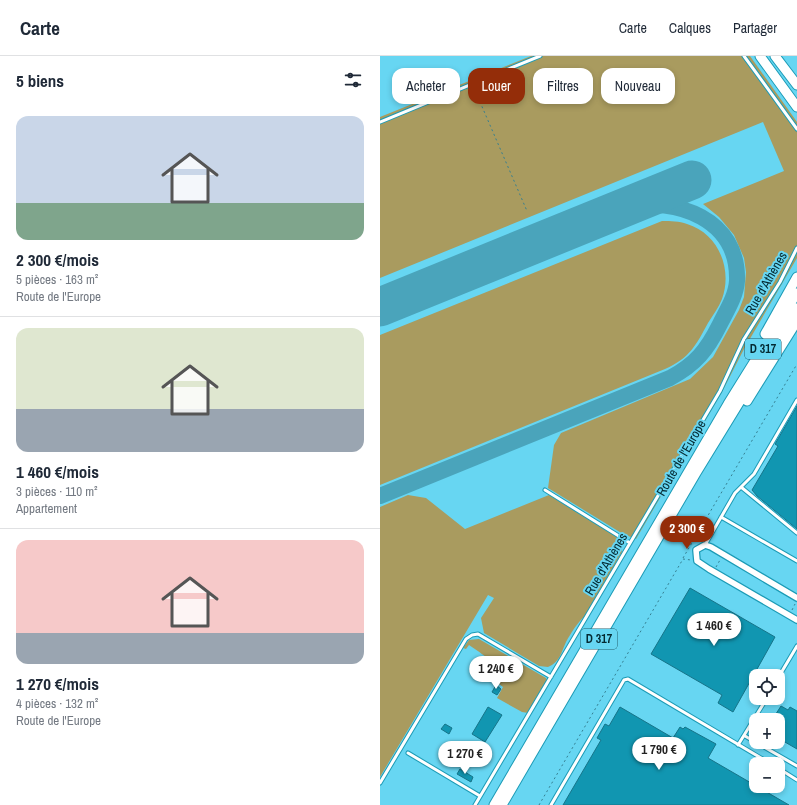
<!DOCTYPE html>
<html lang="fr">
<meta charset="utf-8">
<style>
body{margin:0;font-family:"Archivo Narrow",sans-serif;background:#f2f2f3;color:#1f2937;height:100vh;display:flex;flex-direction:column;font-size:15px;white-space:nowrap}
*{box-sizing:border-box;margin:0}
p{font-size:13px;color:#747a83}
.icon{flex:none;width:22px;height:22px;fill:none;stroke:currentColor;stroke-width:2;stroke-linecap:round;stroke-linejoin:round}
.map{position:relative;flex:1;overflow:hidden}
.drawer{display:flex;flex-direction:column;background:#fff;width:380px}
.drawer>*{flex:none}
.guide{position:absolute;left:12px;top:12px;width:345px;height:36px;display:flex;gap:8px}
.fabs{position:absolute;left:369px;top:613px;display:grid;gap:8px}
.fabs a{display:grid;place-items:center;width:36px;height:36px;border-radius:8px;background:#fff;box-shadow:0 2px 6px #0003;font-size:20px}
.price{position:absolute;translate:-50% -34px;padding:0 9px;border-radius:14px;background:#fff;color:#222;font-size:13px;line-height:26px;filter:drop-shadow(0 1px 2px #0008)}
.price::after{content:'';position:absolute;left:50%;top:24px;width:12px;height:9px;margin-left:-6px;background:inherit;clip-path:polygon(0 0,100% 0,50% 100%)}
.price.selected{background:#942d09;color:#fff}
ul{padding:0;list-style:none}
li{display:grid;align-content:center;gap:8px;height:212px;padding:0 16px}
li+li{border-top:1px solid #e0e1e3}
li span{display:grid;place-items:center;height:124px;border-radius:12px;color:#555}
li>.icon{margin-inline-start:auto}
span .icon{width:72px;height:72px;fill:#fffc;stroke-width:1}
li b{font-size:17px}
h2{display:flex;justify-content:space-between;align-items:center;height:48px;padding:0 16px;font-size:17px}
.tag{padding:0 14px;border-radius:12px;background:#fff;box-shadow:0 2px 6px #0003;font-size:14px;line-height:36px}
.tag.selected{background:#942d09;color:#fff}
header{display:flex;align-items:center;gap:24px;box-sizing:border-box;height:56px;padding:0 20px;background:#fff;border-bottom:1px solid #e0e1e3}
header strong{font-size:19px}
nav{display:flex;gap:22px;margin-inline-start:auto;font-size:14px}
main{display:flex;flex:1;min-height:0}
.map>svg:first-child{display:block}
.green{fill:#a99b5f}
.lines{fill:none;stroke-linecap:round;stroke-linejoin:round}
.taxiway{stroke:#4aa4bb;stroke-width:16}
.runway{stroke:#4aa4bb;stroke-width:39}
.building{fill:#1196b1;stroke:#167489}
.service-casing{stroke:#1c9bb6;stroke-width:5}
.minor-casing{stroke:#1c9bb6;stroke-width:8}
.primary-casing{stroke:#1c9bb6;stroke-width:11}
.path{stroke:#357f91;stroke-width:1;stroke-dasharray:2 3;stroke-linecap:butt}
.service{stroke:#fff;stroke-width:3}
.minor{stroke:#fff;stroke-width:5.5}
.primary{stroke:#fff;stroke-width:9}
.labels{text-anchor:middle;dominant-baseline:central;stroke-width:4;stroke-linejoin:round;paint-order:stroke}
.shield{fill:#67d6f2;stroke:#225e6c;stroke-width:1}
.shield-label{font-size:12px;font-weight:bold;fill:#042a32}
.street-label{font-size:13px;fill:#042a32;stroke:#67d6f2}
</style>
<header>
<strong>Carte</strong>
<nav><a>Carte</a><a>Calques</a><a>Partager</a></nav>
</header>
<main>
<section class="drawer">
<h2>5 biens<svg class="icon" aria-label="filters" viewBox="0 0 24 24"><path d="M4 7h16M4 17h16"/><circle cx="9" cy="7" r="2"/><circle cx="15" cy="17" r="2"/></svg></h2>
<ul>
<li><span style="background:linear-gradient(#c9d6e8 70%,#7fa58c 0)"><svg class="icon" aria-label="home" viewBox="0 0 24 24"><path d="M3 11l9-7 9 7M6 9v11h12V9"/></svg></span><div><b>2 300 €/mois</b><p>5 pièces · 163 m²</p><p>Route de l'Europe</p></div></li>
<li><span style="background:linear-gradient(#dfe7d0 65%,#9aa5b1 0)"><svg class="icon" aria-label="home" viewBox="0 0 24 24"><path d="M3 11l9-7 9 7M6 9v11h12V9"/></svg></span><div><b>1 460 €/mois</b><p>3 pièces · 110 m²</p><p>Appartement</p></div></li>
<li><span style="background:linear-gradient(#f6c9c9 75%,#9aa5b1 0)"><svg class="icon" aria-label="home" viewBox="0 0 24 24"><path d="M3 11l9-7 9 7M6 9v11h12V9"/></svg></span><div><b>1 270 €/mois</b><p>4 pièces · 132 m²</p><p>Route de l'Europe</p></div></li>
</ul>
</section>
<div class="map">
<svg width="417" height="749" viewBox="0 0 417 749">
<rect width="100%" height="100%" fill="#67d6f2"/>
<path class="green" d="M151,0h219l47,66v136l-53,91 -22,43 -86,147 -13,-5 -75,-46 6,-43 7,-12 129,-54 23,-22 26,-47 5,-13 2,-25 -2,-14 -10,-23 -15,-18 -16,-13 81,-33 -21,-49 -383,156v-161z
M282,165c9,0 17,0 25,3 31,9 46,45 35,75 -3,8 -9,16 -14,24 -12,22 -18,35 -43,46l-285,116v-150z
M28,439l18,3 39,31 84,-34 67,41 6,10v6l-37,64c-8,7 -14,17 -19,26 -5,11 -6,20 -18,25l-9,-1 -55,-33 -3,-15 13,-20 -6,-3 -108,182v-270z
M99,583l67,39 1,2 -19,33 -6,-1 -25,-14 6,-11 -4,-3c2,-20 -16,-29 -30,-39l-3,4 -3,-1 6,-8z"/>
<g class="lines">
<path class="taxiway" d="M0,440l290,-118c26,-14 37,-28 50,-54 7,-14 16,-28 17,-43 2,-62 -60,-84 -112,-74"/>
<path class="runway" d="M0,251l312,-127"/>
</g>
<path class="building" d="M417,350v123l-40,-33 -5,-6 26,-44 -3,-2z
M310,532l85,49 -42,75 -15,-9 4,-8 -71,-41z
M116,629l5,4 -4,6 -5,-3z
M401,650l7,4 2,-3 7,4v38l-19,-11v-18h-6z
M108,651l14,8 -17,27 -13,-8z
M240,651l53,31 7,-11 3,2 2,-2 31,17 -8,14 81,47h-226l38,-65 -4,-2 8,-14 4,2z
M65,668l7,4 -3,6 -8,-5z
M80,713l13,8 -2,5 -14,-8z"/>
<g class="lines">
<g class="service-casing">
<path id="service" d="M364,0l53,73
M0,66l160,-66
M361,431l56,46
M165,434l85,53
M341,461l76,44
M325,489l30,-52 19,-19 43,-74
M398,622l19,-32
M365,680l52,30
M358,689l29,-47
M28,697l72,43
M398,712l19,12
M0,727l86,-144 6,-4 6,-1 73,43
M95,749l245,-414 24,-52 36,-57 17,-34
M171,749l73,-125 4,-1 143,85"/>
</g>
<g class="minor-casing">
<path id="minor" d="M417,542l-86,-51 -6,-2 -9,5 1,11 12,8 88,51"/>
</g>
<g class="primary-casing">
<path id="primary" d="M380,0l37,51
M395,0l22,29
M385,278l32,-57
M367,345l50,-80
M114,749l234,-401 69,-111
M122,749l194,-332 101,-165"/>
</g>
<path class="path" d="M94,32l53,123
M303,502l114,-194
M336,511l4,-7
M412,554l3,-6
M159,749l144,-246 8,1"/>
<use href="#service" class="service"/>
<use href="#minor" class="minor"/>
<use href="#primary" class="primary"/>
</g>
<g class="labels">
<g class="shield">
<rect x="365" y="283" width="36" height="20" rx="3"/>
<rect x="201" y="573" width="36" height="20" rx="3"/>
</g>
<g class="shield-label">
<text x="383" y="293">D 317</text>
<text x="219" y="583">D 317</text>
</g>
<g class="street-label">
<text transform="translate(386 227) rotate(-60)">Rue d'Athènes</text>
<text transform="translate(301 402) rotate(-60)">Route de l'Europe</text>
<text transform="translate(226 508) rotate(-59)">Rue d'Athènes</text>
</g>
</g>
</svg>
<div class="fabs">
<a><svg class="icon" aria-label="locate" viewBox="0 0 24 24"><circle cx="12" cy="12" r="6"/><path d="M12 2v4M12 18v4M2 12h4M18 12h4"/></svg></a>
<a>+</a>
<a>−</a>
</div>
<b class="price selected" style="left:307px;top:494px">2 300 €</b>
<b class="price" style="left:334px;top:591px">1 460 €</b>
<b class="price" style="left:116px;top:634px">1 240 €</b>
<b class="price" style="left:279px;top:715px">1 790 €</b>
<b class="price" style="left:85px;top:719px">1 270 €</b>
<div class="guide">
<a class="tag">Acheter</a>
<a class="tag selected">Louer</a>
<a class="tag">Filtres</a>
<a class="tag">Nouveau</a>
</div>
</div>
</main>
